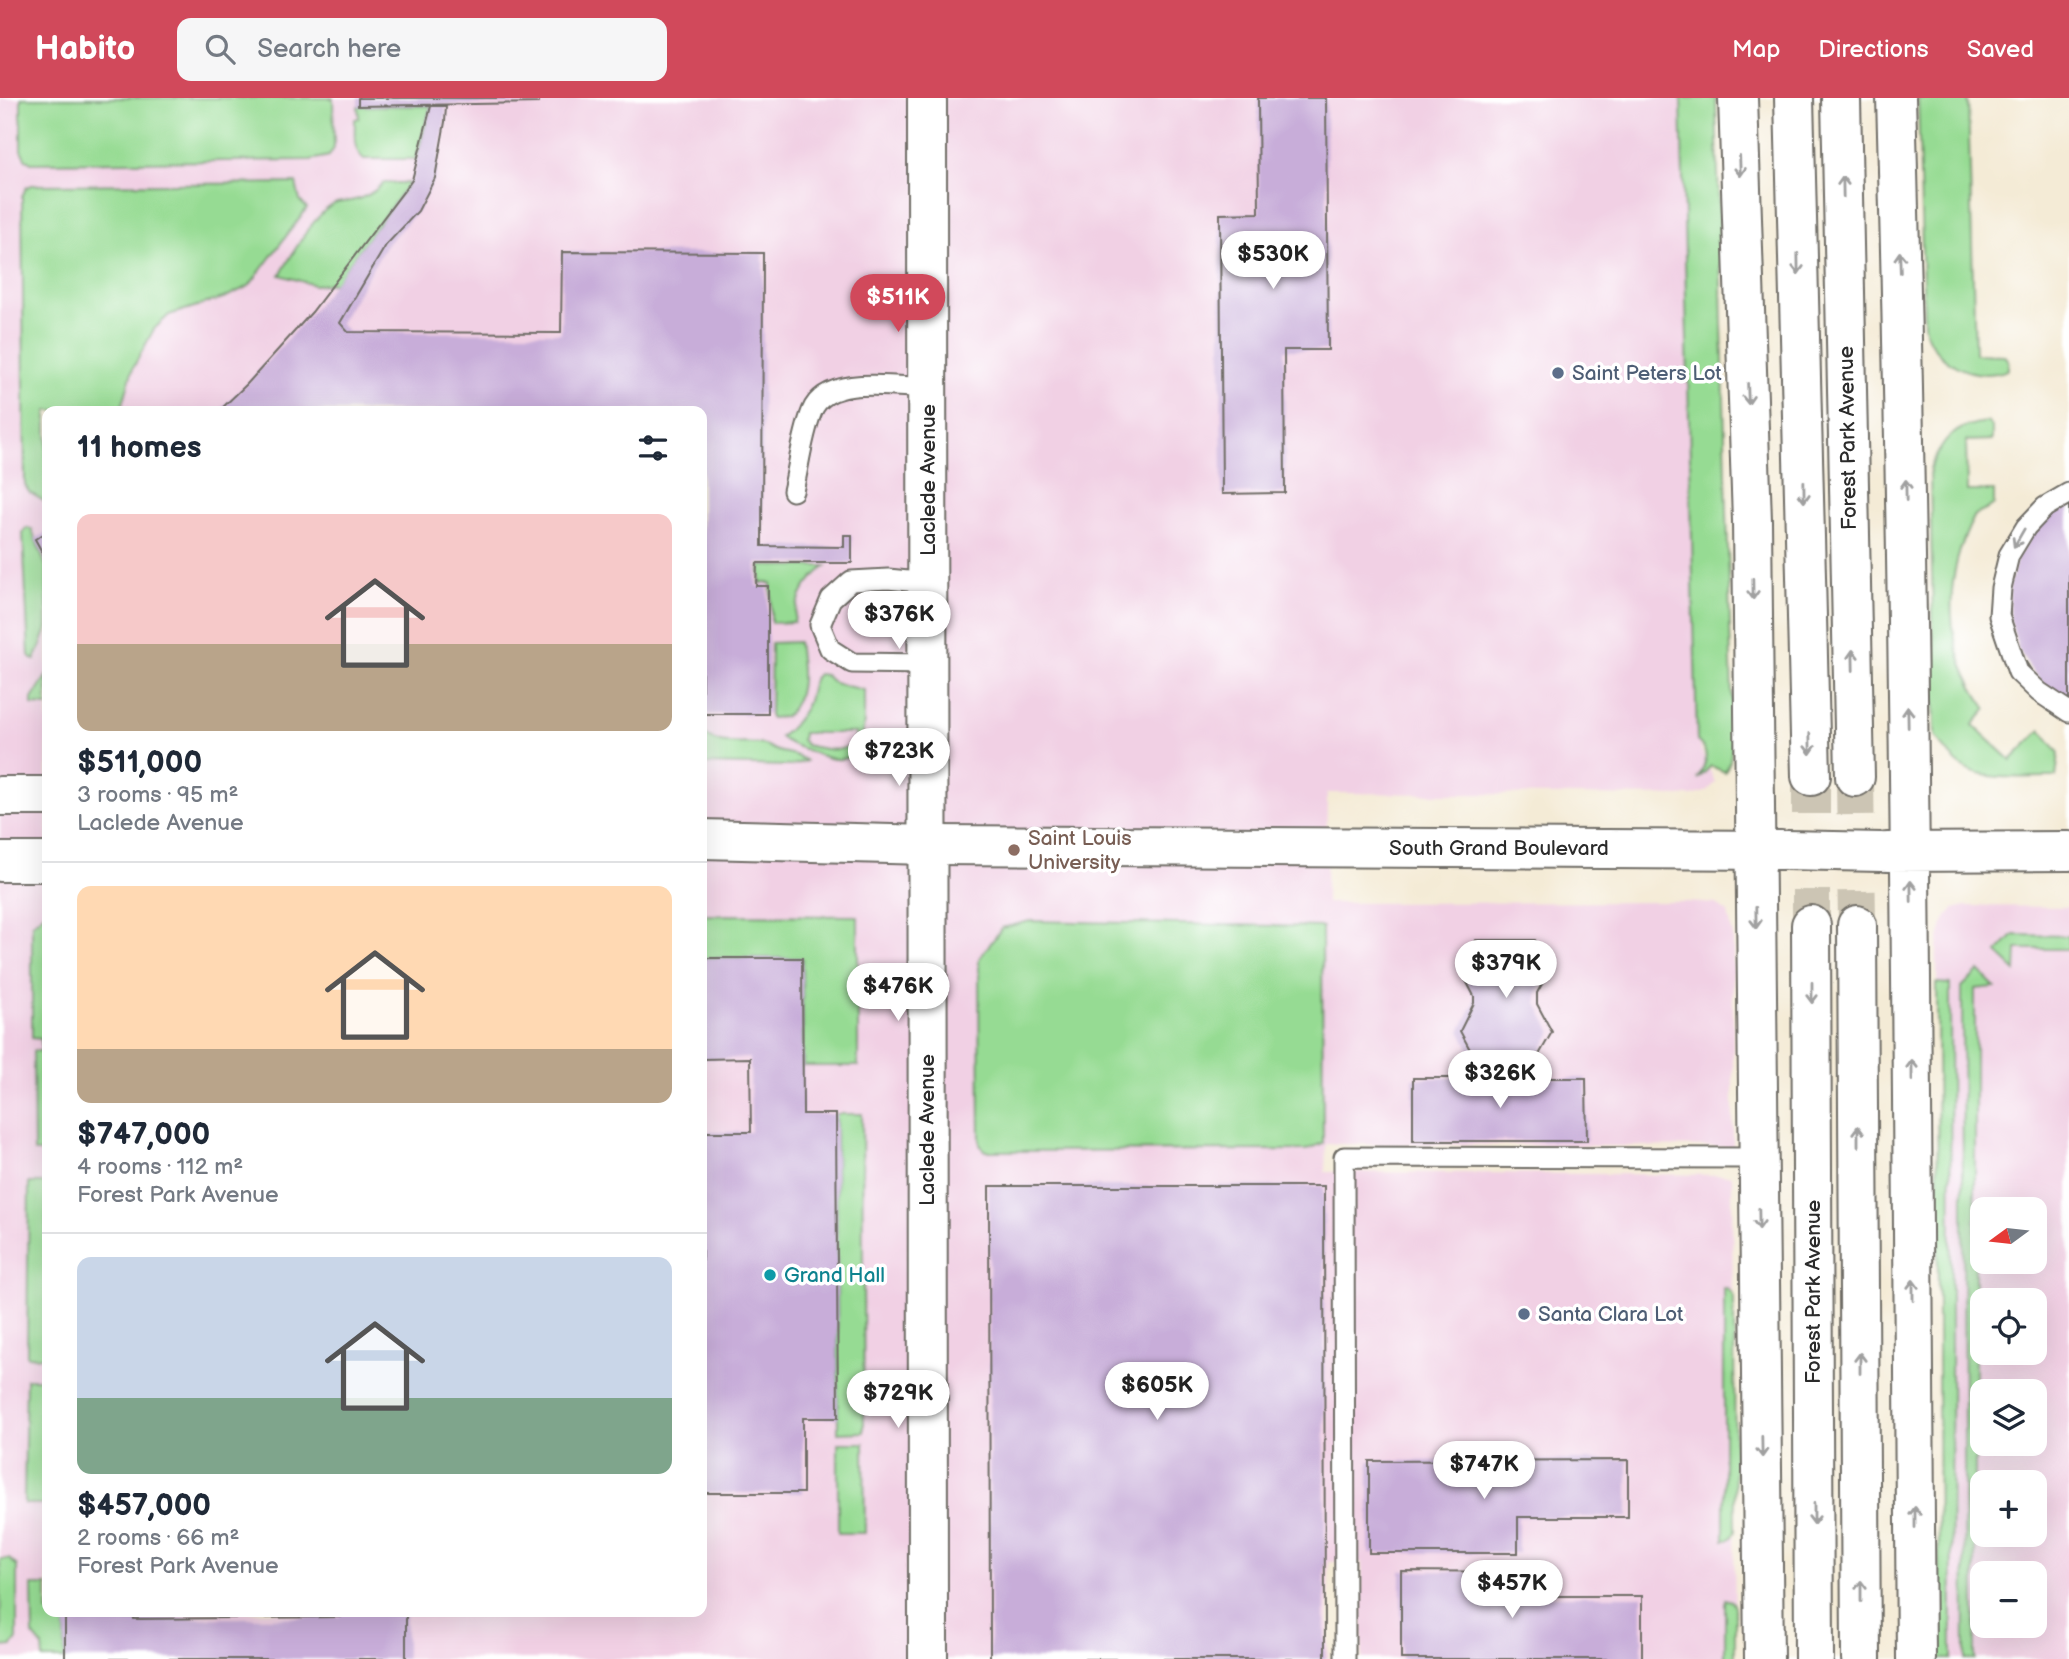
<!DOCTYPE html>
<meta charset="utf-8">
<style>
body{margin:0;font-family:"Balsamiq Sans",sans-serif;background:#f6f6f7;color:#1f2937;height:100vh;display:flex;flex-direction:column;font-size:26px;white-space:nowrap}
*{box-sizing:border-box;margin:0}
p{font-size:23px;color:#747a83}
.icon{flex:none;width:38px;height:38px;fill:none;stroke:currentColor;stroke-width:2;stroke-linecap:round;stroke-linejoin:round}
.map{position:relative;flex:1;overflow:hidden}
.side{position:absolute;left:42px;top:308px;width:665px;height:1211px;display:flex;flex-direction:column;background:#fff;border-radius:14px;box-shadow:0 7px 28px #0002}
.side>*{flex:none}
.needle{width:46px;rotate:255deg}
.tools{position:absolute;left:1970px;top:1099px;display:grid;gap:14px}
.tools a{display:grid;place-items:center;width:77px;height:77px;border-radius:14px;background:#fff;box-shadow:0 7px 28px #0002;font-size:35px}
.price{position:absolute;translate:-50% -60px;padding:0 16px;border-radius:24px;background:#fff;color:#222;font-size:23px;line-height:46px;filter:drop-shadow(0 2px 4px #0008)}
.price::after{content:'';position:absolute;left:50%;top:42px;width:21px;height:16px;margin-left:-10px;background:inherit;clip-path:polygon(0 0,100% 0,50% 100%)}
.price.active{background:#d1495b;color:#fff}
ul{padding:0;list-style:none}
li{display:grid;align-content:center;gap:14px;height:371px;padding:0 35px}
li+li{border-top:2px solid #e0e1e3}
li span{display:grid;place-items:center;height:217px;border-radius:14px;color:#555}
li>.icon{margin-inline-start:auto}
span .icon{width:126px;height:126px;fill:#fffc;stroke-width:1}
li b{font-size:30px}
h2{display:flex;justify-content:space-between;align-items:center;height:84px;padding:0 35px;font-size:30px}
header{display:flex;align-items:center;gap:42px;box-sizing:border-box;height:98px;padding:0 35px;background:#d1495b;color:#fff}
header strong{font-size:33px}
nav{display:flex;gap:38px;margin-inline-start:auto;font-size:24px}
.search{width:490px;height:63px;background:#f6f6f7;display:flex;align-items:center;gap:18px;box-sizing:border-box;padding:0 24px;border-radius:14px;color:#747a83;font-size:26px}
.map>svg:first-child{display:block}
.built{fill:#f1d0e4;fill-rule:evenodd}
.green{fill:#96db93;stroke:#60835f;stroke-width:2;fill-rule:evenodd}
.building{fill:#c8add9}
.lines{fill:none;stroke-linecap:round;stroke-linejoin:round}
.primary-tunnel{stroke:#ccc5b4;stroke-width:38;stroke-dasharray:38 19;stroke-linecap:butt}
.service-casing{stroke:#716e67;stroke-width:23}
.minor-casing{stroke:#716e67;stroke-width:42}
.primary-casing{stroke:#716e67;stroke-width:42}
.service{stroke:#fff;stroke-width:19}
.minor{stroke:#fff;stroke-width:38}
.primary{stroke:#fff;stroke-width:38}
.primary-bridge-casing{stroke:#716e67;stroke-width:42;stroke-linecap:butt}
.primary-bridge{stroke:#fff;stroke-width:38}
.oneway{stroke:#a0a0a0}
.service-dot{fill:#5c6f8a;stroke:#fff;stroke-width:2.5}
.education-dot{fill:#8d6e63;stroke:#fff;stroke-width:2.5}
.culture-dot{fill:#0f9aa8;stroke:#fff;stroke-width:2.5}
.labels{text-anchor:middle;dominant-baseline:central;stroke-width:7;stroke-linejoin:round;paint-order:stroke}
.service-label{font-size:21px;fill:#4e5e75;stroke:#fff;text-anchor:start}
.street-label{font-size:21px;fill:#2b2b2b;stroke:#fff}
.education-label{font-size:21px;fill:#785e54;stroke:#fff;text-anchor:start}
.culture-label{font-size:21px;fill:#0d838f;stroke:#fff;text-anchor:start}
</style>
<header>
<strong>Habito</strong>
<div class="search"><svg class="icon" aria-label="search" viewBox="0 0 24 24"><circle cx="10" cy="10" r="6"/><path d="M15 15l6 6"/></svg>Search here</div>
<nav><a>Map</a><a>Directions</a><a>Saved</a></nav>
</header>
<div class="map">
<svg width="2069" height="1561" viewBox="0 0 2069 1561">
<rect width="100%" height="100%" fill="#fff"/>
<filter id="ink" filterUnits="userSpaceOnUse"><feTurbulence type="fractalNoise" baseFrequency=".0143" numOctaves="2"/><feDisplacementMap in="SourceGraphic" scale="14" xChannelSelector="R" yChannelSelector="G"/><feConvolveMatrix kernelMatrix="1 2 1 2 8 2 1 2 1" color-interpolation-filters="sRGB"/></filter>
<filter id="wash" filterUnits="userSpaceOnUse"><feTurbulence type="fractalNoise" baseFrequency=".00686" numOctaves="4" result="noise"/><feDisplacementMap in="SourceGraphic" scale="28" xChannelSelector="R" yChannelSelector="G"/><feGaussianBlur stdDeviation="1.57" result="paint"/><feColorMatrix in="noise" values="0 0 0 0 0 0 0 0 0 0 0 0 0 0 0 0 0 1.4 0 .05"/><feComposite in="paint" operator="in"/></filter>
<g filter="url(#wash)">
<rect width="100%" height="100%" fill="#f4ebd6"/>
<path class="built" d="M0,0h1681l16,643 18,41 -7,9 -16,5 -365,-3 -1,110 363,-1 27,2 12,9 5,23v211l-407,-3 -1,28 407,3 3,484h-373v-97l-33,-1 -1,98h-1328zM47,313h655v1201h-655z
M1965,808l104,1v752h-130l-2,-712 7,-27 10,-11zM1983,1111h52v53h-52zM1983,1202h52v53h-52zM1983,1293h52v53h-52zM1983,1384h52v53h-52zM1983,1475h52v53h-52z"/>
<path class="green" d="M21,0h312l1,50 -5,8 -18,4 -280,3 -6,-5 -4,-8z
M1681,0h35l17,639 -3,24 -5,11 -14,-6 -13,13c8,-15 13,-26 -1,-38z
M1918,0h50l7,256 29,1 4,6v8c-7,5 -13,4 -21,5 -29,0 -56,-20 -63,-48z
M358,8h73l-15,53h-52c-12,-9 -9,-26 -9,-40l4,-1z
M296,85l4,18 7,7 -58,78 -23,11 -57,18 -15,14 -21,39 -12,43h-74v92l-18,-11 -4,-7 -3,-289 4,-8 5,-3z
M383,85h26l-74,100 -21,2 -34,-10c13,-21 31,-58 54,-71 4,-2 11,-2 16,-3 13,-2 24,-8 33,-18z
M1987,324l5,5v13l-26,1 1,50h27v13l-8,6 -11,5c-34,64 -32,135 12,194l-14,16 38,35 30,-30 18,23 -3,24c-25,-1 -71,5 -92,-9 -12,-8 -20,-20 -29,-32l-5,-268c13,-28 24,-43 57,-46z
M28,430l4,2 15,39v60l-12,31 -4,-1 -2,-4 -6,-121 2,-5z
M760,468h66c-20,16 -29,30 -32,56l-23,1v-40h-11z
M798,544c4,27 8,55 -13,75l-15,1 1,-75z
M818,576l7,1 9,8 30,7c0,38 5,87 -50,63 -12,-5 -26,-8 -34,-16 11,-8 19,-18 26,-31 5,-10 4,-26 12,-32zM803,635h53v1c-6,23 -32,15 -50,11l-4,-5z
M47,577v31l-15,-1v-6z
M702,633c15,19 43,9 63,14 4,1 7,4 10,5 11,4 22,3 31,11l-16,5 -88,-2z
M47,813v241h-13l-1,-101h9l-1,-12 -9,-1v-114z
M702,817l156,1v150h-55l-1,-108h-100z
M1030,823l292,6 1,216 -17,7 -320,1 -6,-6 -1,-186 23,-31z
M2014,837l55,1v13h-52l-1,22 -19,-18z
M1979,873l16,16 -20,2v670h-10l-3,-672z
M1937,885l13,1 2,675h-13z
M836,1016h26l2,318 -26,1z
M29,1085h18v174l-20,-1z
M1724,1190l5,2 5,7 1,234 -4,7 -7,2z
M26,1281h21v125h-23z
M838,1345h26l1,90h-27z
M0,1461h9l8,7v73l-5,7 -11,1z
M32,1487h15v27h18v47h-22l-1,-13 -9,-11z
M1725,1501l7,2 3,5v53h-10z"/>
<g id="blocks">
<path class="building" d="M358,0h181v5l-181,3z
M1258,0h68l2,252h-44l1,143 -63,1 -2,-280 39,-1z
M431,8h15l-1,16 -10,56 -17,33 -32,34 -46,78 8,9 213,1 1,-81 201,1 -1,293 82,1v-12h8v28h-95l-1,23h12v128h-66v-303h-483l28,-27 65,-72 100,-132z
M2069,407v196l-21,-13 -17,-18 -13,-21 -8,-30 -1,-31 8,-30 17,-26 22,-21z
M47,434v29l-12,-22z
M1476,842h59l17,26 -15,27v11l15,28 -16,28 -61,-1 -15,-28 14,-28v-7l-15,-29z
M702,860h100l1,156h33l2,304h-35v75h-101v-361h49l-1,-74 -48,1z
M1413,980h173l1,63h-174z
M989,1088h335l1,473h-335z
M1628,1362v57h-110v36h-149v-92z
M1401,1473l125,1v24h116v63h-241z
M65,1514h68l1,7 206,-2 -1,-5h67v47h-341z"/>
</g>
</g>
<g filter="url(#ink)">
<use href="#blocks" fill-opacity="0" stroke="#716e67" stroke-width="2"/>
<g class="lines">
<path class="primary-tunnel" d="M1811,678v149
M1855,679l2,148"/>
<g class="service-casing">
<path id="service" d="M793,393c6,-25 9,-55 19,-80 15,-37 83,-24 116,-23
M2069,395l-24,14 -19,20 -17,28 -8,33 -2,28 19,56 21,20 30,20
M928,485l-40,-4 -37,2 -20,18 -11,26 10,24 22,14 77,1
M1345,1561l-1,-502 415,1"/>
</g>
<g class="minor-casing">
<path id="minor" d="M927,0l1,1561"/>
</g>
<g class="primary-casing">
<path id="primary" d="M1738,0l14,423 12,1138
M1794,0l17,678
M1841,0l14,679
M1896,0c15,520 16,1041 20,1561
M0,698h47
M702,741l226,6 853,5
M1887,754l182,-1
M0,764h47
M1811,827l3,734
M1857,827l4,734"/>
</g>
<use href="#service" class="service"/>
<use href="#minor" class="minor"/>
<use href="#primary" class="primary"/>
<g class="primary-bridge-casing">
<path id="primary-bridge" d="M1786,752l95,2"/>
</g>
<use href="#primary-bridge" class="primary-bridge"/>
</g>
<defs><path id="oneway-shaft" d="M-6 0H5M1.5-3L5.5 0L1.5 3" fill="none" stroke-width="1.6" stroke-linecap="round" stroke-linejoin="round" transform="scale(1.75)"/></defs>
<g class="oneway">
<use href="#oneway-shaft" transform="translate(1740 68) rotate(88)"/>
<use href="#oneway-shaft" transform="translate(1843 89) rotate(-91)"/>
<use href="#oneway-shaft" transform="translate(1900 164) rotate(-92)"/>
<use href="#oneway-shaft" transform="translate(1798 166) rotate(89)"/>
<use href="#oneway-shaft" transform="translate(1748 296) rotate(88)"/>
<use href="#oneway-shaft" transform="translate(1906 392) rotate(-91)"/>
<use href="#oneway-shaft" transform="translate(1804 394) rotate(89)"/>
<use href="#oneway-shaft" transform="translate(2019 440) rotate(120)"/>
<use href="#oneway-shaft" transform="translate(1753 491) rotate(89)"/>
<use href="#oneway-shaft" transform="translate(1853 562) rotate(-91)"/>
<use href="#oneway-shaft" transform="translate(1908 619) rotate(-91)"/>
<use href="#oneway-shaft" transform="translate(1810 646) rotate(89)"/>
<use href="#oneway-shaft" transform="translate(1911 793) rotate(-91)"/>
<use href="#oneway-shaft" transform="translate(1756 820) rotate(89)"/>
<use href="#oneway-shaft" transform="translate(1812 895) rotate(90)"/>
<use href="#oneway-shaft" transform="translate(1912 972) rotate(-90)"/>
<use href="#oneway-shaft" transform="translate(1858 1038) rotate(-90)"/>
<use href="#oneway-shaft" transform="translate(1759 1121) rotate(89)"/>
<use href="#oneway-shaft" transform="translate(1913 1192) rotate(-90)"/>
<use href="#oneway-shaft" transform="translate(1860 1265) rotate(-90)"/>
<use href="#oneway-shaft" transform="translate(1762 1349) rotate(89)"/>
<use href="#oneway-shaft" transform="translate(1814 1416) rotate(90)"/>
<use href="#oneway-shaft" transform="translate(1915 1419) rotate(-90)"/>
<use href="#oneway-shaft" transform="translate(1861 1493) rotate(-90)"/>
</g>
</g>
<g class="service-dot">
<circle cx="1558" cy="275" r="7"/>
<circle cx="1524" cy="1216" r="7"/>
</g>
<circle class="education-dot" cx="1014" cy="752" r="7"/>
<circle class="culture-dot" cx="770" cy="1177" r="7"/>
<g class="labels">
<g class="service-label">
<text x="1572" y="275">Saint Peters Lot</text>
<text x="1538" y="1216">Santa Clara Lot</text>
</g>
<g class="street-label">
<text transform="translate(1848 340) rotate(-91)">Forest Park Avenue</text>
<text transform="translate(928 382) rotate(-90)">Laclede Avenue</text>
<text x="1499" y="750">South Grand Boulevard</text>
<text transform="translate(927 1032) rotate(-90)">Laclede Avenue</text>
<text transform="translate(1813 1194) rotate(-90)">Forest Park Avenue</text>
</g>
<g class="education-label">
<text x="1028" y="740">Saint Louis<tspan x="1028" dy="24">University</tspan></text>
</g>
<g class="culture-label">
<text x="784" y="1177">Grand Hall</text>
</g>
</g>
</svg>
<div class="tools">
<a><svg class="needle" viewBox="-14 -14 28 28"><path d="M0-13l5 13h-10z" fill="#e53935"/><path d="M0 13l5-13h-10z" fill="#747a83"/></svg></a>
<a><svg class="icon" aria-label="locate" viewBox="0 0 24 24"><circle cx="12" cy="12" r="6"/><path d="M12 2v4M12 18v4M2 12h4M18 12h4"/></svg></a>
<a><svg class="icon" aria-label="layers" viewBox="0 0 24 24"><path d="M12 4l9 5-9 5-9-5zM3 14l9 5 9-5"/></svg></a>
<a>+</a>
<a>−</a>
</div>
<b class="price" style="left:1273px;top:193px">$530K</b>
<b class="price active" style="left:898px;top:236px">$511K</b>
<b class="price" style="left:899px;top:553px">$376K</b>
<b class="price" style="left:899px;top:690px">$723K</b>
<b class="price" style="left:1506px;top:902px">$379K</b>
<b class="price" style="left:898px;top:925px">$476K</b>
<b class="price" style="left:1500px;top:1012px">$326K</b>
<b class="price" style="left:1157px;top:1324px">$605K</b>
<b class="price" style="left:898px;top:1332px">$729K</b>
<b class="price" style="left:1484px;top:1403px">$747K</b>
<b class="price" style="left:1512px;top:1522px">$457K</b>
<section class="side">
<h2>11 homes<svg class="icon" aria-label="filters" viewBox="0 0 24 24"><path d="M4 7h16M4 17h16"/><circle cx="9" cy="7" r="2"/><circle cx="15" cy="17" r="2"/></svg></h2>
<ul>
<li><span style="background:linear-gradient(#f6c9c9 60%,#b9a48a 0)"><svg class="icon" aria-label="home" viewBox="0 0 24 24"><path d="M3 11l9-7 9 7M6 9v11h12V9"/></svg></span><div><b>$511,000</b><p>3 rooms · 95 m²</p><p>Laclede Avenue</p></div></li>
<li><span style="background:linear-gradient(#ffd9b3 75%,#b9a48a 0)"><svg class="icon" aria-label="home" viewBox="0 0 24 24"><path d="M3 11l9-7 9 7M6 9v11h12V9"/></svg></span><div><b>$747,000</b><p>4 rooms · 112 m²</p><p>Forest Park Avenue</p></div></li>
<li><span style="background:linear-gradient(#c9d6e8 65%,#7fa58c 0)"><svg class="icon" aria-label="home" viewBox="0 0 24 24"><path d="M3 11l9-7 9 7M6 9v11h12V9"/></svg></span><div><b>$457,000</b><p>2 rooms · 66 m²</p><p>Forest Park Avenue</p></div></li>
</ul>
</section>
</div>
